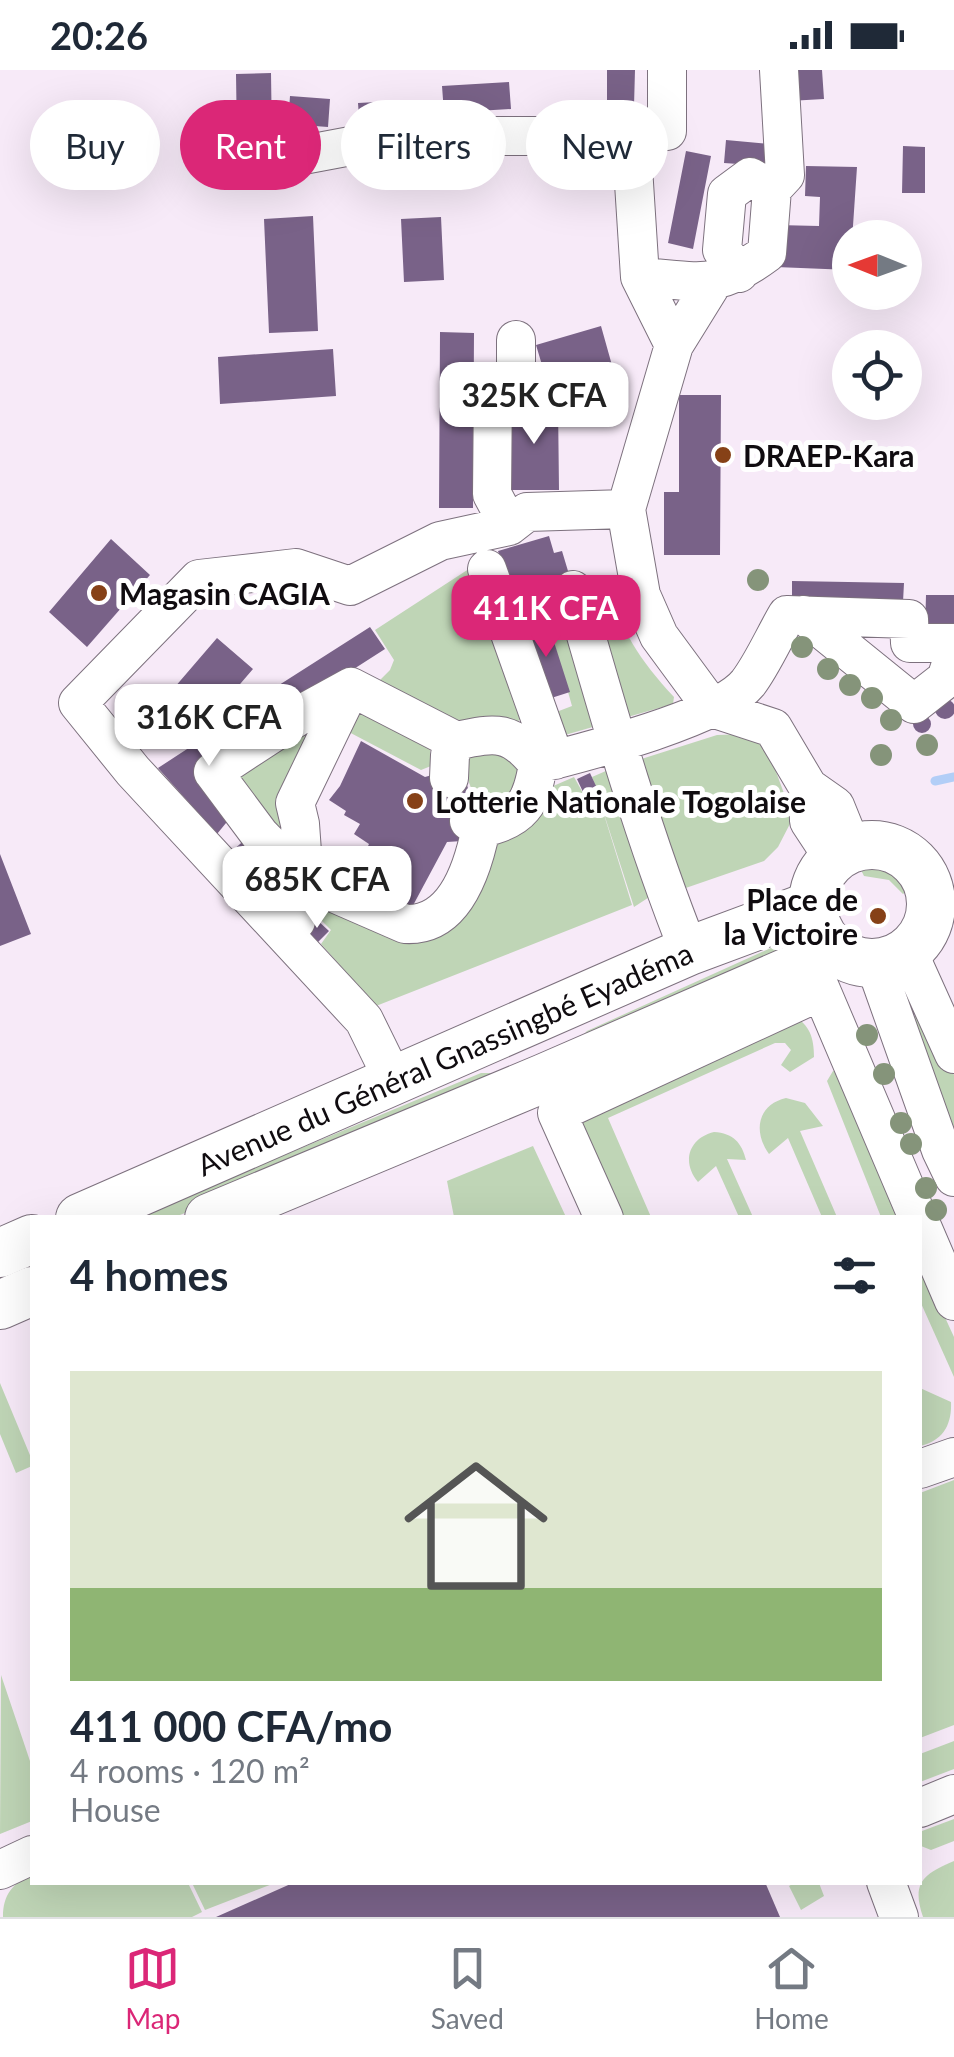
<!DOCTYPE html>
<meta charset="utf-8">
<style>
body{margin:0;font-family:Lato,sans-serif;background:#f2f2f3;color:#1f2937;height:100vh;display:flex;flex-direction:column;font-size:38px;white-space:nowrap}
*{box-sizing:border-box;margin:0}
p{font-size:32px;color:#747a83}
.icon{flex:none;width:55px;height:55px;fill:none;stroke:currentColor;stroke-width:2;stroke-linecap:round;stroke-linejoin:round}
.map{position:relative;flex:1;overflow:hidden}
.details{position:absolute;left:30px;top:1145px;width:892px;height:670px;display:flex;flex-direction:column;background:#fff;border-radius:0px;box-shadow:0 10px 40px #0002}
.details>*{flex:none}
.guide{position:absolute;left:30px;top:30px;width:895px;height:90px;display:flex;gap:20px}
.needle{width:65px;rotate:271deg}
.fabs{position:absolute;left:832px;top:150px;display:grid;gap:20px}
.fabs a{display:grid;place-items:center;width:90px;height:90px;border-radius:50%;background:#fff;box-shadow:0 10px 40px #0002;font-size:50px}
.price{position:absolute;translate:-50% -85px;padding:0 22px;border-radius:20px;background:#fff;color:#222;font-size:32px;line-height:65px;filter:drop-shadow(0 2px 5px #0008)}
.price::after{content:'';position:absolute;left:50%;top:60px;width:30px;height:22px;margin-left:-15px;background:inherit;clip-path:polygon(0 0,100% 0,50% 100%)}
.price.current{background:#db2777;color:#fff}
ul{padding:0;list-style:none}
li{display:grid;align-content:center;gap:20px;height:530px;padding:0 40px}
li span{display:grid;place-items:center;height:310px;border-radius:0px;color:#555}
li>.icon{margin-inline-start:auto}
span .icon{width:180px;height:180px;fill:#fffc;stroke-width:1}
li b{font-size:42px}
h2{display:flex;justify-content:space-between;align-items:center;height:120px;padding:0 40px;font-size:42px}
.tag{padding:0 35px;border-radius:45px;background:#fff;box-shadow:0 10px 40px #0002;font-size:35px;line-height:90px}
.tag.current{background:#db2777;color:#fff}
.status{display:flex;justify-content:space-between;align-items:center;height:70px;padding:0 50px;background:#fff;direction:ltr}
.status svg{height:28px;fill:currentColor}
.menu{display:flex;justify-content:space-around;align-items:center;height:140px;border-top:2px solid #e0e1e3;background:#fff;font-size:28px;color:#747a83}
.menu a{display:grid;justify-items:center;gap:5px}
.menu .current{color:#db2777}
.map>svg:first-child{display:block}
.green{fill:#bfd5b6}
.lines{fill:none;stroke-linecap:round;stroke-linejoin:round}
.stream{stroke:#b2cef7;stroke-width:9}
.building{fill:#796288}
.minor-casing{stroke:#7d717e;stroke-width:40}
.major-casing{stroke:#7d717e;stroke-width:50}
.minor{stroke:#fff;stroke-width:38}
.major{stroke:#fff;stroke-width:48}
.tree{fill:#85947a}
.poi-dot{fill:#864117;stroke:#fff;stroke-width:4}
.labels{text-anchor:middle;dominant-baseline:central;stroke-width:10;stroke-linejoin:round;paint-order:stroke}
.poi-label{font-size:30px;font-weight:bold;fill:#100c10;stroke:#fff;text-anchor:start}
.street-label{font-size:30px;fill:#100c10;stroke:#fff}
</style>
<div class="status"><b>20:26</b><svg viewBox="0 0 49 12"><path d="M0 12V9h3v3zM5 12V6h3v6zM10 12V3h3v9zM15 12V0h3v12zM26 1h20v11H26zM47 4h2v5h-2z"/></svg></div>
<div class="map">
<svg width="954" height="1847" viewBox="0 0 954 1847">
<rect width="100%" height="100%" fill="#f7eaf8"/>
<path class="green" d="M478,493l48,153c-43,33 -108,-14 -147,-35l11,-11 4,-10 -19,-30z
M609,510c10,50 31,80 65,117l-1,7 -115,33 -7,-23 21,-8 -27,-95 21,-7 5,-23z
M330,642l-42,128 -51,-54 2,-14z
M363,643l67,33 1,20 -10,4 -76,-40 6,-10z
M748,664l19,13 26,71 -15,29 -14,14 -87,30 -45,-129 85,-27z
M519,683l7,38 -46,21 -16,-43 1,-15z
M615,697l42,125 -23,15 -37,-115 35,113 -256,101 -55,-62 10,-14 -14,-14 -10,10 6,-27 92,34 146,-146 23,-10 9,16 13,-5 -4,-11z
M880,794l17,6 14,18 -8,6 -14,-14 -25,-4 -5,-10z
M773,877l8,5 -203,88 9,-9z
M788,942c20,11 26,22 26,45l-24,15 -9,-7 10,-15 -6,-7h-10l-167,75 43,99h-32l-42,-93z
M918,944l13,5 23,56v69l-44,-125z
M833,1001h8l59,146h-19l-54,-136z
M481,1003h12l2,5 -204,92 -116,47 -41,1z
M786,1028l19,5 18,23 -23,5 37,86h-15l-34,-79 -19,16c-16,-22 -12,-49 17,-56z
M714,1062c19,1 28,11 32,28l-19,-1 26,58h-14l-23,-51 -18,16c-17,-20 -9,-44 16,-50z
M533,1076l33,71h-112l-7,-36z
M920,1193l34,74v40l-34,-76z
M0,1313l32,77v6l-16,7 -16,-39z
M920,1318l31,14c1,23 -8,39 -31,44z
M954,1410v245l-34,13v-245z
M1,1605l31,92v54l-32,13z
M954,1671v28l-34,13v-28z
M954,1749v22l-23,9 -10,-4 1,-15z
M954,1791v56h-31c-12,-35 1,-43 31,-56z
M32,1803v9l156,1 14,29 -10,5h-189c0,-23 10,-33 29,-44z
M192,1813h83l-70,27z
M794,1813h25l5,13 -23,14 -12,-24z"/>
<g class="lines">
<path class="stream" d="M935,711l19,-4"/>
</g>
<path class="building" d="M607,0h28l-1,36 -27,-1z
M788,0h34l2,29 -35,2z
M271,3l1,69h-35l-1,-68z
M509,12l2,27 -67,4 -2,-27z
M290,26l40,3 -2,28 -40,-3z
M396,31l2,29 -38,2 -2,-29z
M726,70l44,4 -2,22 -44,-3z
M903,76l22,1v46h-23z
M686,81l25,5 -18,93 -25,-6z
M806,96l51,1 -7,103 -74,-3 1,-42 42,1 1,-29 -15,-1z
M313,146l5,115 -49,2 -5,-114z
M441,147l3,63 -40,2 -3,-63z
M601,256l14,50 -64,19 -15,-50z
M440,262l34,1 -1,175h-34z
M333,279l3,47 -116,8 -2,-47z
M679,325h42l-1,160h-56v-63h15z
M558,334l1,86h-50l-1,-85z
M549,466l5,17 8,-2 9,30 -4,23 -48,14 -21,-67z
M111,469l39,36 -63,72 -38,-35z
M792,511l112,2 -1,19 -111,-3z
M926,525h28v37l-29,-1z
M547,550l23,72 -25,8 -23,-72z
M370,557l15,22 -117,75 -14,-23z
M217,568l36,31 -49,57 -36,-31z
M935 639a10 10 0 1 1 20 0a10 10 0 1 1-20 0Z
M253,636l11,18 -70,43 41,45 -18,22 -59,-66z
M913 654a9 9 0 1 1 18 0a9 9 0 1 1-18 0Z
M361,671l64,36 14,-4 25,3 13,40 -15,25 -15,1 -37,69 -57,-33 16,-34 -15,-10 6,-10 -16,-9 2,-4 -17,-11 11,-14z
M590,703l6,13 -13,6 -6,-13z
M250,765l48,54 -20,18 -48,-54z
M0,784l31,80 -31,12z
M317,850l12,11 -12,12 -11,-11z
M295,1812h470l15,35h-564z"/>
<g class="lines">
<g class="minor-casing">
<path id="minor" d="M631,66l9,141 34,68 -48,164 15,86 18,41 53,72 61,20 35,59 27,19 17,42
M271,91l133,-25h227l36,-5v-61
M772,119l13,-14 -6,-105
M640,207c60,4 76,14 127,-24l5,-64 -22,-12 -23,17 -5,56 17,23
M674,275l39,-63
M509,456l-17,-32 1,-109 23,1v-46
M487,499l68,191
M573,520c35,122 69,243 116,361
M804,545l110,89 32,-25 8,-24
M456,671l-105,-54 -51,28 -87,57 47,63 44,45 101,44c50,3 68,-56 76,-96
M538,694c47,-12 182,-46 210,-81 15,-20 26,-46 39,-68l122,4 1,24h44
M449,708l1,-23 6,-14c41,-9 55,-11 82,23 -6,39 -16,56 -57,64l-12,-7
M808,717l1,34 25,38
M282,861l14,-10 8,-41 -4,-56 -5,-21 56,-116
M908,882l46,102
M875,894l66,186 13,27
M812,899l106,249
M393,1009l-29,-59 -231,-249 -55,-68 121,-124 97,-11 54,18 90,-45 69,-15 18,-14 99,-3
M604,1148l-47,-105 264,-122
M920,1152l34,79
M920,1399l34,-12
M920,1738l34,-14
M0,1800l32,-15
M886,1812l13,35"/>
</g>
<g class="major-casing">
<g id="major">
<circle cx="872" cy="834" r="59"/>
<path id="s1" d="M80,1148l609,-267 124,-46"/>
<path d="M209,1148l335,-140 292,-127"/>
<path d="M0,1183l32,-14"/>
<path d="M0,1235l32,-14"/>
</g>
</g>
<use href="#minor" class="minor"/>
<use href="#major" class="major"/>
</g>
<g class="tree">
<circle cx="758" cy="510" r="11"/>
<circle cx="802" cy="577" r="11"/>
<circle cx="828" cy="599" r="11"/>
<circle cx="850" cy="615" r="11"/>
<circle cx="872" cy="628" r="11"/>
<circle cx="891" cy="650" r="11"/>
<circle cx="927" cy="675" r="11"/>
<circle cx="881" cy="685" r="11"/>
<circle cx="867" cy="965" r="11"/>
<circle cx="884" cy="1004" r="11"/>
<circle cx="901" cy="1053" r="11"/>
<circle cx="911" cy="1074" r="11"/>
<circle cx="926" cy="1118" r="11"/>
<circle cx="936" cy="1140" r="11"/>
</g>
<g class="poi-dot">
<circle cx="723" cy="385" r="10"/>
<circle cx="99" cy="523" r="10"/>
<circle cx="415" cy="731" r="10"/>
<circle cx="878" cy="846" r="10"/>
</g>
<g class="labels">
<g class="poi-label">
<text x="743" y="385">DRAEP-Kara</text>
<text x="119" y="523">Magasin CAGIA</text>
<text x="435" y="731">Lotterie Nationale Togolaise</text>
<text x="858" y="829" text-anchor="end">Place de<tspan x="858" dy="34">la Victoire</tspan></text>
</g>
<g class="street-label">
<text stroke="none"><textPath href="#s1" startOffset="398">Avenue du Général Gnassingbé Eyadéma</textPath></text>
</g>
</g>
</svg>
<div class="fabs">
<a><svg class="needle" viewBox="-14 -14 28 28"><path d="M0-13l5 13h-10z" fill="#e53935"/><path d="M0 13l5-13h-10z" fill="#747a83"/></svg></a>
<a><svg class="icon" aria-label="locate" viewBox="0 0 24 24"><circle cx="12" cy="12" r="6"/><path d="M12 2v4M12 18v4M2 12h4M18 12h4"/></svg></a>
</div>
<b class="price" style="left:534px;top:377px">325K CFA</b>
<b class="price current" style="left:546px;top:590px">411K CFA</b>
<b class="price" style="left:209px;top:699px">316K CFA</b>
<b class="price" style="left:317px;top:861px">685K CFA</b>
<div class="guide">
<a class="tag">Buy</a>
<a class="tag current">Rent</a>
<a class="tag">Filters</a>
<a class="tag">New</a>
</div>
<section class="details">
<h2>4 homes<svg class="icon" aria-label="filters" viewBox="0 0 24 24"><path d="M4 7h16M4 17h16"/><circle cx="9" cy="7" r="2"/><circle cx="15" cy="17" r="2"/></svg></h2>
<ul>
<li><span style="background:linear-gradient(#dfe7d0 70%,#8fb573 0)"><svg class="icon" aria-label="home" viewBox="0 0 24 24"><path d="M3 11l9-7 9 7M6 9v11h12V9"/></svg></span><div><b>411 000 CFA/mo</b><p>4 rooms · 120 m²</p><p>House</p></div></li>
</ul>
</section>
</div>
<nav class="menu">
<a class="current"><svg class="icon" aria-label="map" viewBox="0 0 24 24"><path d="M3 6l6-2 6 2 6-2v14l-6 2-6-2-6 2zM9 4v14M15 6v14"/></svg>Map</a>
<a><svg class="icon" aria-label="saved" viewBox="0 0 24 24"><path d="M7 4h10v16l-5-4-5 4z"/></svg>Saved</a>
<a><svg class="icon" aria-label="home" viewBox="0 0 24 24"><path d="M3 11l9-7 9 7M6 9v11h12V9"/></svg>Home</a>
</nav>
